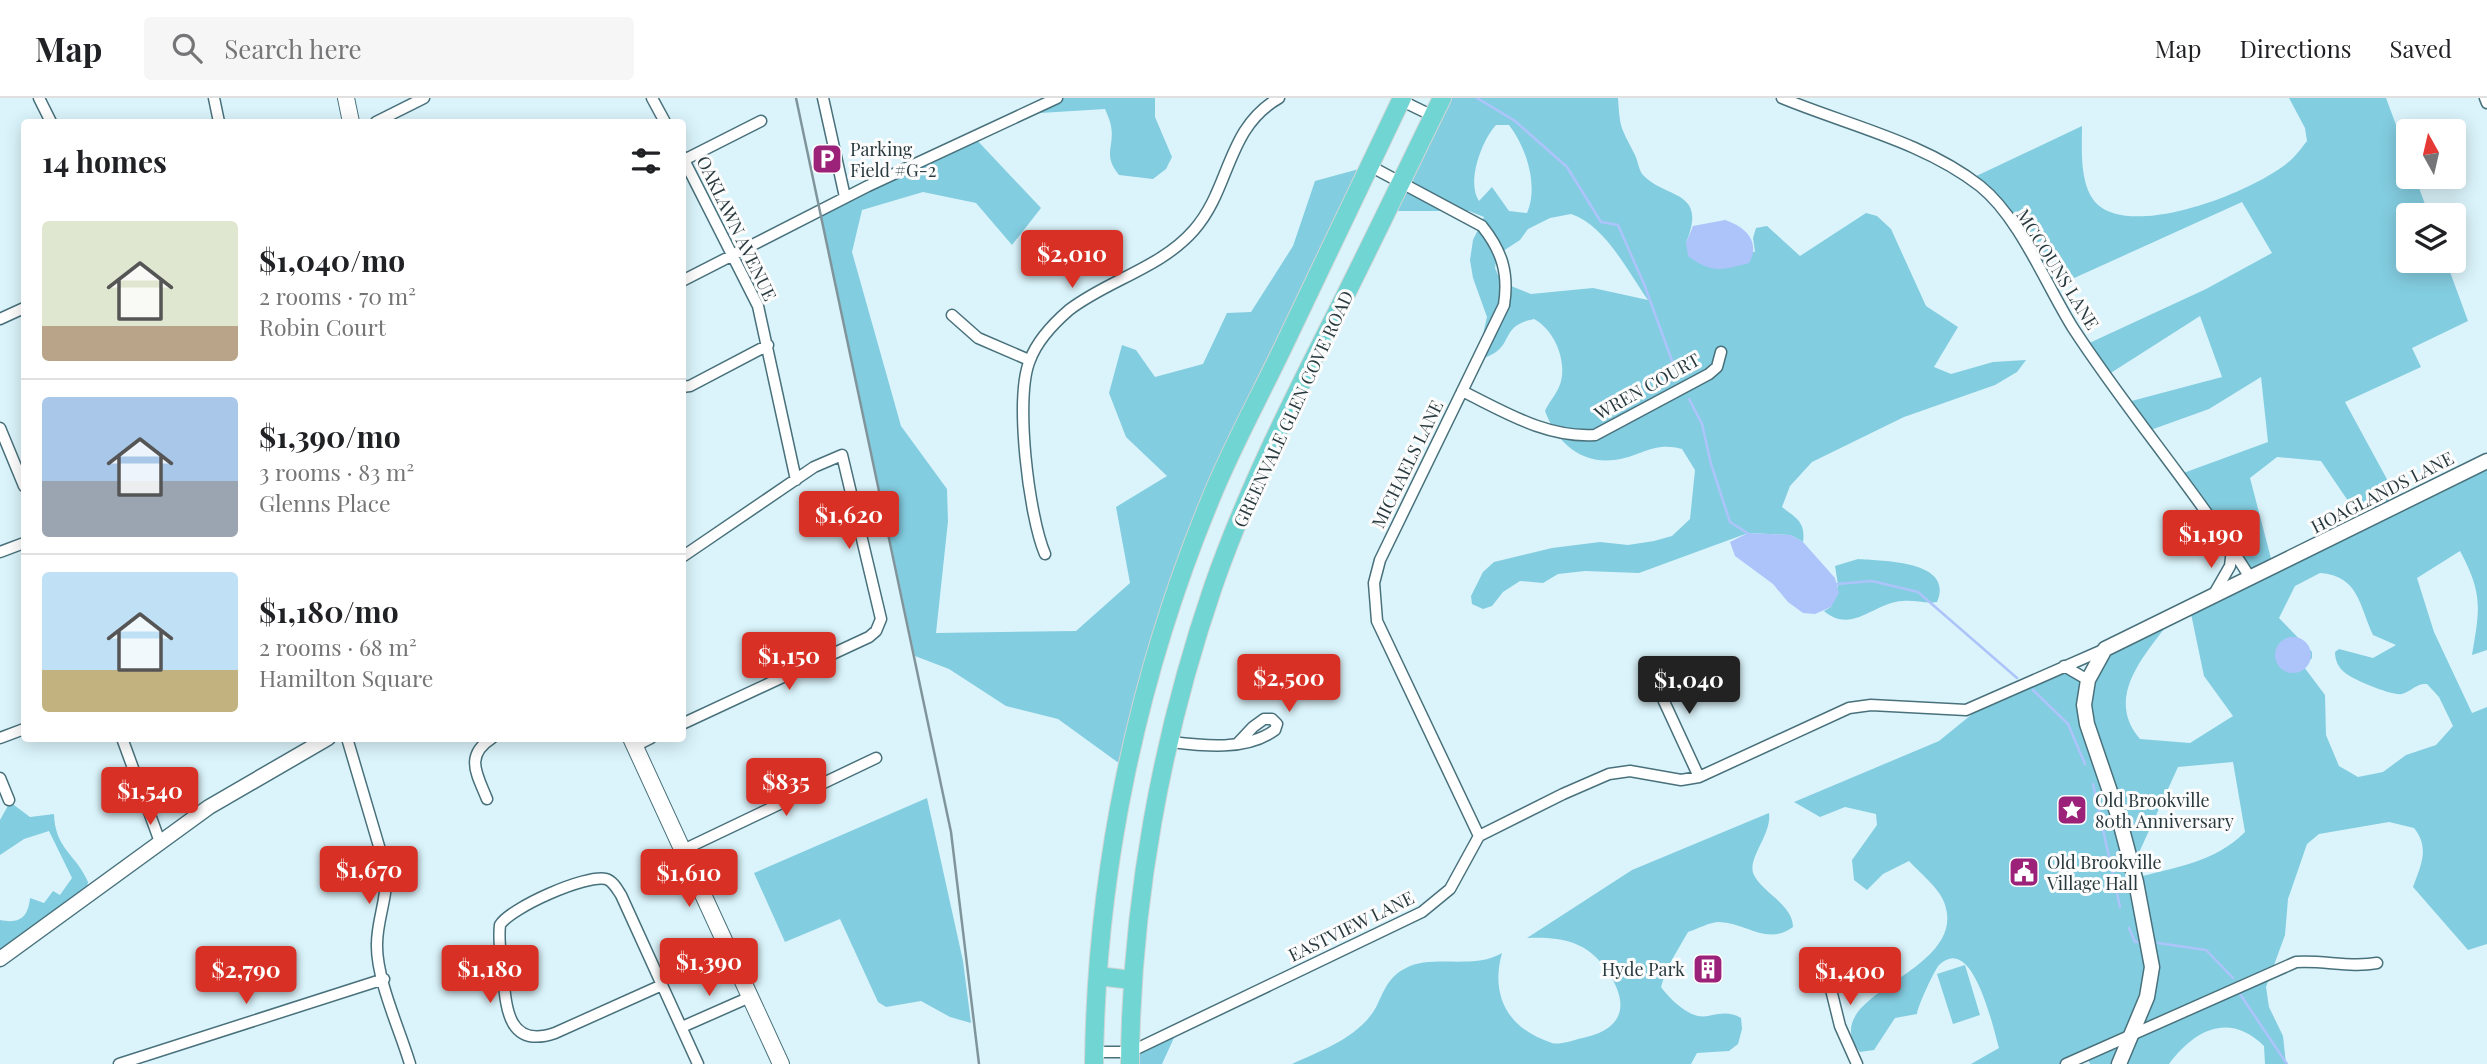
<!DOCTYPE html>
<meta charset="utf-8">
<style>
body{margin:0;font-family:"Playfair Display",serif;background:#f6f6f6;color:#202124;height:100vh;display:flex;flex-direction:column;font-size:26px;white-space:nowrap}
*{box-sizing:border-box;margin:0}
p{font-size:23px;color:#757577}
.icon{flex:none;width:38px;height:38px;fill:none;stroke:currentColor;stroke-width:2;stroke-linecap:round;stroke-linejoin:round}
.map{position:relative;flex:1;overflow:hidden}
.details{position:absolute;left:21px;top:21px;width:665px;height:623px;display:flex;flex-direction:column;background:#fff;border-radius:7px;box-shadow:0 4px 18px #0003}
.details>*{flex:none}
.needle{width:46px;rotate:352deg}
.controls{position:absolute;left:2396px;top:21px;display:grid;gap:14px}
.controls a{display:grid;place-items:center;width:70px;height:70px;border-radius:7px;background:#fff;box-shadow:0 4px 18px #0003;font-size:35px}
.price{position:absolute;translate:-50% -60px;padding:0 16px;border-radius:7px;background:#d93025;color:#fff;font-size:23px;line-height:46px;filter:drop-shadow(0 2px 4px #0008)}
.price::after{content:'';position:absolute;left:50%;top:42px;width:21px;height:16px;margin-left:-10px;background:inherit;clip-path:polygon(0 0,100% 0,50% 100%)}
.price.active{background:#222;color:#fff}
ul{padding:0;list-style:none}
li{display:flex;align-items:center;gap:21px;height:175px;padding:0 21px}
li+li{border-top:2px solid #e0e0e0}
li span{display:grid;place-items:center;flex:none;width:196px;height:140px;border-radius:7px;color:#555}
li>.icon{margin-inline-start:auto}
span .icon{width:84px;height:84px;fill:#fffc;stroke-width:1}
li b{font-size:30px}
h2{display:flex;justify-content:space-between;align-items:center;height:84px;padding:0 21px;font-size:30px}
header{display:flex;align-items:center;gap:42px;box-sizing:border-box;height:98px;padding:0 35px;background:#fff;border-bottom:2px solid #e0e0e0}
header strong{font-size:33px}
nav{display:flex;gap:38px;margin-inline-start:auto;font-size:24px}
.search{width:490px;height:63px;background:#f6f6f6;display:flex;align-items:center;gap:18px;box-sizing:border-box;padding:0 24px;border-radius:7px;color:#757577;font-size:26px}
.map>svg:first-child{display:block}
.green{fill:#83cde0;fill-rule:evenodd}
.water{fill:#adc4fb}
.lines{fill:none;stroke-linecap:round;stroke-linejoin:round}
.stream{stroke:#adc4fb;stroke-width:2.5}
.minor-casing{stroke:#49717c;stroke-width:13}
.tertiary-casing{stroke:#49717c;stroke-width:17}
.secondary-casing{stroke:#49717c;stroke-width:18}
.primary-casing{stroke:#d0d4d5;stroke-width:20}
.minor{stroke:#fff;stroke-width:10}
.tertiary{stroke:#fff;stroke-width:14}
.secondary{stroke:#fff;stroke-width:16}
.primary{stroke:#71d6d3;stroke-width:18}
.rail{stroke:#80959b;stroke-width:2.5}
.labels{text-anchor:middle;dominant-baseline:central;stroke-width:6;stroke-linejoin:round;paint-order:stroke}
.poi-label{font-size:18px;fill:#293a3f;stroke:#fcfcfc;text-anchor:start}
.street-label{font-size:18px;fill:#293a3f;stroke:#fcfcfc}
</style>
<header>
<strong>Map</strong>
<div class="search"><svg class="icon" aria-label="search" viewBox="0 0 24 24"><circle cx="10" cy="10" r="6"/><path d="M15 15l6 6"/></svg>Search here</div>
<nav><a>Map</a><a>Directions</a><a>Saved</a></nav>
</header>
<div class="map">
<svg width="2487" height="966" viewBox="0 0 2487 966">
<rect width="100%" height="100%" fill="#dbf4fb"/>
<path class="green" d="M1057,0h98v19l17,40 -6,12 -13,10 -34,-4c-17,-21 -4,-28 -8,-49 -1,-6 -4,-12 -6,-17l-81,5z
M1442,0h176c2,32 3,29 17,57 3,6 4,16 8,20 24,25 65,14 43,68l69,9 -2,-14 3,-10 11,-2 33,30 66,-43 11,3 14,13 35,77 32,21 -24,40 17,7 42,-12 33,-2 -9,12 -22,13 -91,32 -92,45 -22,24 -8,21c14,11 24,15 21,35l-12,-7 -43,-2 -109,40 -54,-2 -27,3 -15,9 -23,-2 -17,11 -11,14 -9,3 -11,-5 -1,-8 12,-24 11,-10 58,-14 48,-6 28,3 26,-4 18,-5 18,-17 5,-49 -13,-21c-29,-8 -41,8 -68,11 -35,4 -58,-19 -69,-49 4,-9 10,-15 14,-24 10,-23 -4,-57 -25,-68 -39,8 -15,31 -57,41l10,-43 -14,-39 -3,-18 3,-20 11,-23 -15,-6h-81zM1496,27h13c17,22 30,61 18,88l-18,-2 -17,-24 -13,14c-13,-19 3,-61 17,-76zM1571,116c34,11 57,58 77,86l-55,-12 -62,6 -30,-12 -6,-14 2,-13 23,-15 8,-11 22,-11z
M2289,0h97l22,59v20h7l14,38h-21v46h38l22,60 -56,27 9,19 -76,35 56,103 86,-42v187l-15,5c8,-47 11,-61 -12,-104l-43,27 17,54 38,81 15,-6v237l-19,6 -55,-63c8,-22 17,-39 1,-59l-25,-6 -70,12 -12,10 -19,55 -3,36 -19,52 3,20 14,29 3,28h-21l-1,-18c-34,-34 -69,-17 -95,18h-79l-4,-8 -20,8h-95l28,-16c-6,-20 -26,-116 -60,-83 -4,4 -22,42 -22,49l-22,4 -21,32 -14,2c-48,-59 112,-78 84,-150 -5,-14 -24,-29 -35,-41l-26,13 -16,16 -13,-10 -2,-20 25,-35 -1,-11 -31,-7 -25,10 -26,-15 145,-61 48,-39 77,-36 25,15 17,-31 67,-33c-26,36 -70,79 -33,122l50,4 43,-27 -29,-40 -14,-67 62,-28 -74,-106 90,-33 -7,-65 -52,32 -64,23 -21,-29 98,-26 -22,-61 -94,60 -21,-31 121,-56 66,-36 -30,-51 -192,87 -35,-58 -45,-52 112,-53c0,23 -3,60 15,78 38,36 164,-15 196,-46 5,-5 9,-11 14,-17l-2,-13zM2277,359l44,4 42,62 -89,47 -24,-92zM2320,475c39,3 39,32 53,62l23,10 -23,13 -34,-9 -4,3c0,8 3,15 9,20 7,7 48,24 58,22 10,-3 14,-11 25,-10l12,13 14,29 -17,19 -30,10 -23,17 -25,5 -19,-11 -13,-31 -1,-40 -21,-28 8,-9v-6l-33,-34 16,-32zM2233,664l12,70c-31,31 -70,35 -110,46l-3,-10 46,-101z
M974,39l67,71 -29,37 -36,-42 -53,-11 -61,18 -10,42 49,174 46,63 1,32 -12,112 140,-2 54,-48 -14,-76 51,-31 -41,-39 -17,-44 13,-48 14,5 19,27 48,-13 24,-51 24,-1 42,-66 22,-65 55,-15 -159,332 -84,271 -69,-50 -52,-13 -57,-37 -34,-13 -95,-446z
M1858,461c23,2 97,1 79,43 -11,2 -22,-2 -34,-1 -29,1 -51,34 -79,10l7,-4 7,-22 -3,-19z
M927,700l36,163 8,62 -21,-6 -29,-16 -35,6 -8,-5 -38,-83 -55,23 -31,-69z
M10,704l20,15 24,-3c1,35 22,40 34,68l-1,6 -87,64v-32c19,4 28,-2 30,-22l14,5 9,-12 7,4 12,-17 -23,-47 -25,8 -24,16v-35z
M1769,715c3,22 -23,46 -15,62 9,18 39,30 39,52 -26,19 -46,-4 -74,-5 -9,0 -22,7 -31,10l-22,38 -5,17c9,12 29,33 47,29 11,-2 21,-5 33,2l1,11 -4,15 -9,7 -32,2 -6,11h-399c28,-13 60,-24 79,-49 11,-14 12,-36 35,-47 25,-14 69,2 96,-15 -12,43 6,76 50,90 7,2 19,-2 26,-4 45,-8 54,-33 28,-70 -21,-29 -46,-32 -79,-31l105,-68z
M1965,867l15,50 -27,9 -16,-50z
M1178,931l-16,35h-32v-12z"/>
<path class="water" d="M1725,122c21,7 36,22 24,43 -27,7 -37,11 -61,-7l-2,-13 7,-17z
M1748,435l43,2 12,7 32,36 4,15 -8,14 -16,7 -12,-1 -15,-11 -15,-18 -38,-28 -5,-14z
M2275 557a18 18 0 1 1 36 0a18 18 0 1 1-36 0Z"/>
<g class="lines">
<path class="stream" d="M1477,0l38,23 52,46 34,55 17,3 26,59 34,93
M1689,301l13,25 9,40 19,58 19,12
M1837,486l35,-3 46,11 99,86
M2033,592l35,34 17,40
M2093,686l27,123
M2129,830l6,14h5
M2158,845l48,7 27,28
M2240,896l47,70"/>
<g class="minor-casing">
<path id="minor" d="M39,0l12,24
M214,0l5,24
M652,0l13,24
M823,0l22,99
M1782,0c65,27 142,44 198,88 40,32 66,99 93,142 56,86 124,164 178,251
M2485,0l2,5
M1398,1l35,17
M376,24l48,-24
M682,58l76,150 38,174
M682,63l79,-40
M1370,68l112,60c20,25 27,47 22,79l-124,255 -6,23 3,38 102,215
M682,183l186,-95 189,-88
M952,217l26,23 51,22
M0,221l24,-11
M682,289l8,-1 78,-41
M1462,293c43,21 84,47 133,44l114,-61 8,-7 4,-15
M0,330l24,58
M0,454l24,-9
M1045,456c-16,-37 -31,-157 -15,-194 7,-19 24,-37 39,-50 39,-30 92,-42 125,-80 37,-42 32,-102 85,-132
M682,459l132,-90 28,-12 39,164 -5,12 -7,6 -187,87
M2214,496l16,-28 2,-17
M2064,568l24,14
M1646,587l16,12 37,80
M0,640l24,-9
M122,640l38,104
M347,640l39,132c2,28 -9,49 -9,74 -1,35 23,86 33,120
M1171,644c33,4 75,9 104,-12l2,-6 -5,-5h-8l-11,8 -15,16
M635,648l16,-8
M0,680l9,22
M487,701c-10,-25 -23,-43 5,-61
M683,752l193,-92
M1823,859l17,69 17,38
M662,887l-107,48c-47,16 -49,-25 -52,-59 -2,-16 -5,-33 -3,-49 10,-17 86,-51 106,-46 7,2 11,10 15,16l77,169
M682,929l68,-30
M1094,954h36l292,-140 28,-23 29,-53 84,-42 46,-20 21,-3 51,9 18,-3 150,-69 22,-3 95,5 139,-61
M119,966l265,-85
M2066,966l230,-102c28,-2 54,6 81,1"/>
</g>
<g class="tertiary-casing">
<path id="tertiary" d="M0,861l209,-152 119,-69
M2119,966l28,-67 5,-30 -16,-85 -17,-64 -32,-94 -3,-19 4,-25 17,-31 382,-188"/>
</g>
<g class="secondary-casing">
<path id="secondary" d="M346,0l5,24
M631,640l150,326"/>
</g>
<g class="primary-casing">
<path id="primary" d="M1098,878l34,4
M1094,966c2,-193 43,-388 117,-566 22,-54 50,-104 75,-157 39,-81 77,-162 116,-243
M1130,966c1,-161 31,-325 83,-477 33,-95 79,-186 124,-275 36,-71 70,-143 105,-214"/>
</g>
<use href="#minor" class="minor"/>
<use href="#tertiary" class="tertiary"/>
<use href="#secondary" class="secondary"/>
<use href="#primary" class="primary"/>
<path class="rail" d="M796,0l155,734 28,232"/>
</g>
<defs>
<g id="parking-square" transform="scale(1.575)"><rect x="-9" y="-9" width="18" height="18" rx="4" fill="#9c2279" stroke="#fcfcfc"/><path d="M-3.5-5.5H1a3.5 3.5 0 0 1 0 7H-1V5.5H-3.5ZM-1-3.4V-.6H.8a1.4 1.4 0 0 0 0-2.8Z" fill="#fff"/></g>
<g id="sight-square" transform="scale(1.575)"><rect x="-9" y="-9" width="18" height="18" rx="4" fill="#9c2279" stroke="#fcfcfc"/><path d="M0-6L1.8-2.2L6-1.7L2.9 1.2L3.7 5.4L0 3.3L-3.7 5.4L-2.9 1.2L-6-1.7L-1.8-2.2Z" fill="#fff"/></g>
<g id="civic-square" transform="scale(1.575)"><rect x="-9" y="-9" width="18" height="18" rx="4" fill="#9c2279" stroke="#fcfcfc"/><path d="M-.6-6.5H3V-4.5H.6V-3L4-1V1h2V6H-6V1h2V-1L-.6-3ZM-1.2 2.5V6h2.4V2.5Z" fill="#fff"/></g>
<g id="building-square" transform="scale(1.575)"><rect x="-9" y="-9" width="18" height="18" rx="4" fill="#9c2279" stroke="#fcfcfc"/><path d="M-4-6H4V6H1V3H-1V6H-4ZM-2.5-4.3h1.7v1.8h-1.7ZM.8-4.3h1.7v1.8H.8ZM-2.5-1h1.7V.8h-1.7ZM.8-1h1.7V.8H.8Z" fill="#fff"/></g>
</defs>
<g fill-rule="evenodd">
<use href="#parking-square" x="827" y="61"/>
<use href="#sight-square" x="2072" y="712"/>
<use href="#civic-square" x="2024" y="774"/>
<use href="#building-square" x="1708" y="871"/>
</g>
<g class="labels">
<g class="poi-label">
<text x="850" y="51">Parking<tspan x="850" dy="21">Field #G-2</tspan></text>
<text x="2095" y="702">Old Brookville<tspan x="2095" dy="21">80th Anniversary</tspan></text>
<text x="2047" y="764">Old Brookville<tspan x="2047" dy="21">Village Hall</tspan></text>
<text x="1685" y="871" text-anchor="end">Hyde Park</text>
</g>
<g class="street-label">
<text transform="translate(737 130) rotate(64)">OAKLAWN AVENUE</text>
<text transform="translate(2058 171) rotate(58)">MCCOUNS LANE</text>
<text transform="translate(1647 288) rotate(-29)">WREN COURT</text>
<text transform="translate(1293 311) rotate(-65)">GREENVALE GLEN COVE ROAD</text>
<text transform="translate(1407 366) rotate(-64)">MICHAELS LANE</text>
<text transform="translate(2382 394) rotate(-27)">HOAGLANDS LANE</text>
<text transform="translate(1351 828) rotate(-26)">EASTVIEW LANE</text>
</g>
</g>
</svg>
<div class="controls">
<a><svg class="needle" viewBox="-14 -14 28 28"><path d="M0-13l5 13h-10z" fill="#e53935"/><path d="M0 13l5-13h-10z" fill="#757577"/></svg></a>
<a><svg class="icon" aria-label="layers" viewBox="0 0 24 24"><path d="M12 4l9 5-9 5-9-5zM3 14l9 5 9-5"/></svg></a>
</div>
<b class="price" style="left:1072px;top:192px">$2,010</b>
<b class="price" style="left:849px;top:453px">$1,620</b>
<b class="price" style="left:2211px;top:472px">$1,190</b>
<b class="price" style="left:789px;top:594px">$1,150</b>
<b class="price" style="left:1289px;top:616px">$2,500</b>
<b class="price active" style="left:1689px;top:618px">$1,040</b>
<b class="price" style="left:786px;top:720px">$835</b>
<b class="price" style="left:150px;top:729px">$1,540</b>
<b class="price" style="left:369px;top:808px">$1,670</b>
<b class="price" style="left:689px;top:811px">$1,610</b>
<b class="price" style="left:709px;top:900px">$1,390</b>
<b class="price" style="left:490px;top:907px">$1,180</b>
<b class="price" style="left:246px;top:908px">$2,790</b>
<b class="price" style="left:1850px;top:909px">$1,400</b>
<section class="details">
<h2>14 homes<svg class="icon" aria-label="filters" viewBox="0 0 24 24"><path d="M4 7h16M4 17h16"/><circle cx="9" cy="7" r="2"/><circle cx="15" cy="17" r="2"/></svg></h2>
<ul>
<li><span style="background:linear-gradient(#dfe7d0 75%,#b9a48a 0)"><svg class="icon" aria-label="home" viewBox="0 0 24 24"><path d="M3 11l9-7 9 7M6 9v11h12V9"/></svg></span><div><b>$1,040/mo</b><p>2 rooms · 70 m²</p><p>Robin Court</p></div></li>
<li><span style="background:linear-gradient(#a9c7e8 60%,#9aa5b1 0)"><svg class="icon" aria-label="home" viewBox="0 0 24 24"><path d="M3 11l9-7 9 7M6 9v11h12V9"/></svg></span><div><b>$1,390/mo</b><p>3 rooms · 83 m²</p><p>Glenns Place</p></div></li>
<li><span style="background:linear-gradient(#bfe0f5 70%,#c2b280 0)"><svg class="icon" aria-label="home" viewBox="0 0 24 24"><path d="M3 11l9-7 9 7M6 9v11h12V9"/></svg></span><div><b>$1,180/mo</b><p>2 rooms · 68 m²</p><p>Hamilton Square</p></div></li>
</ul>
</section>
</div>
